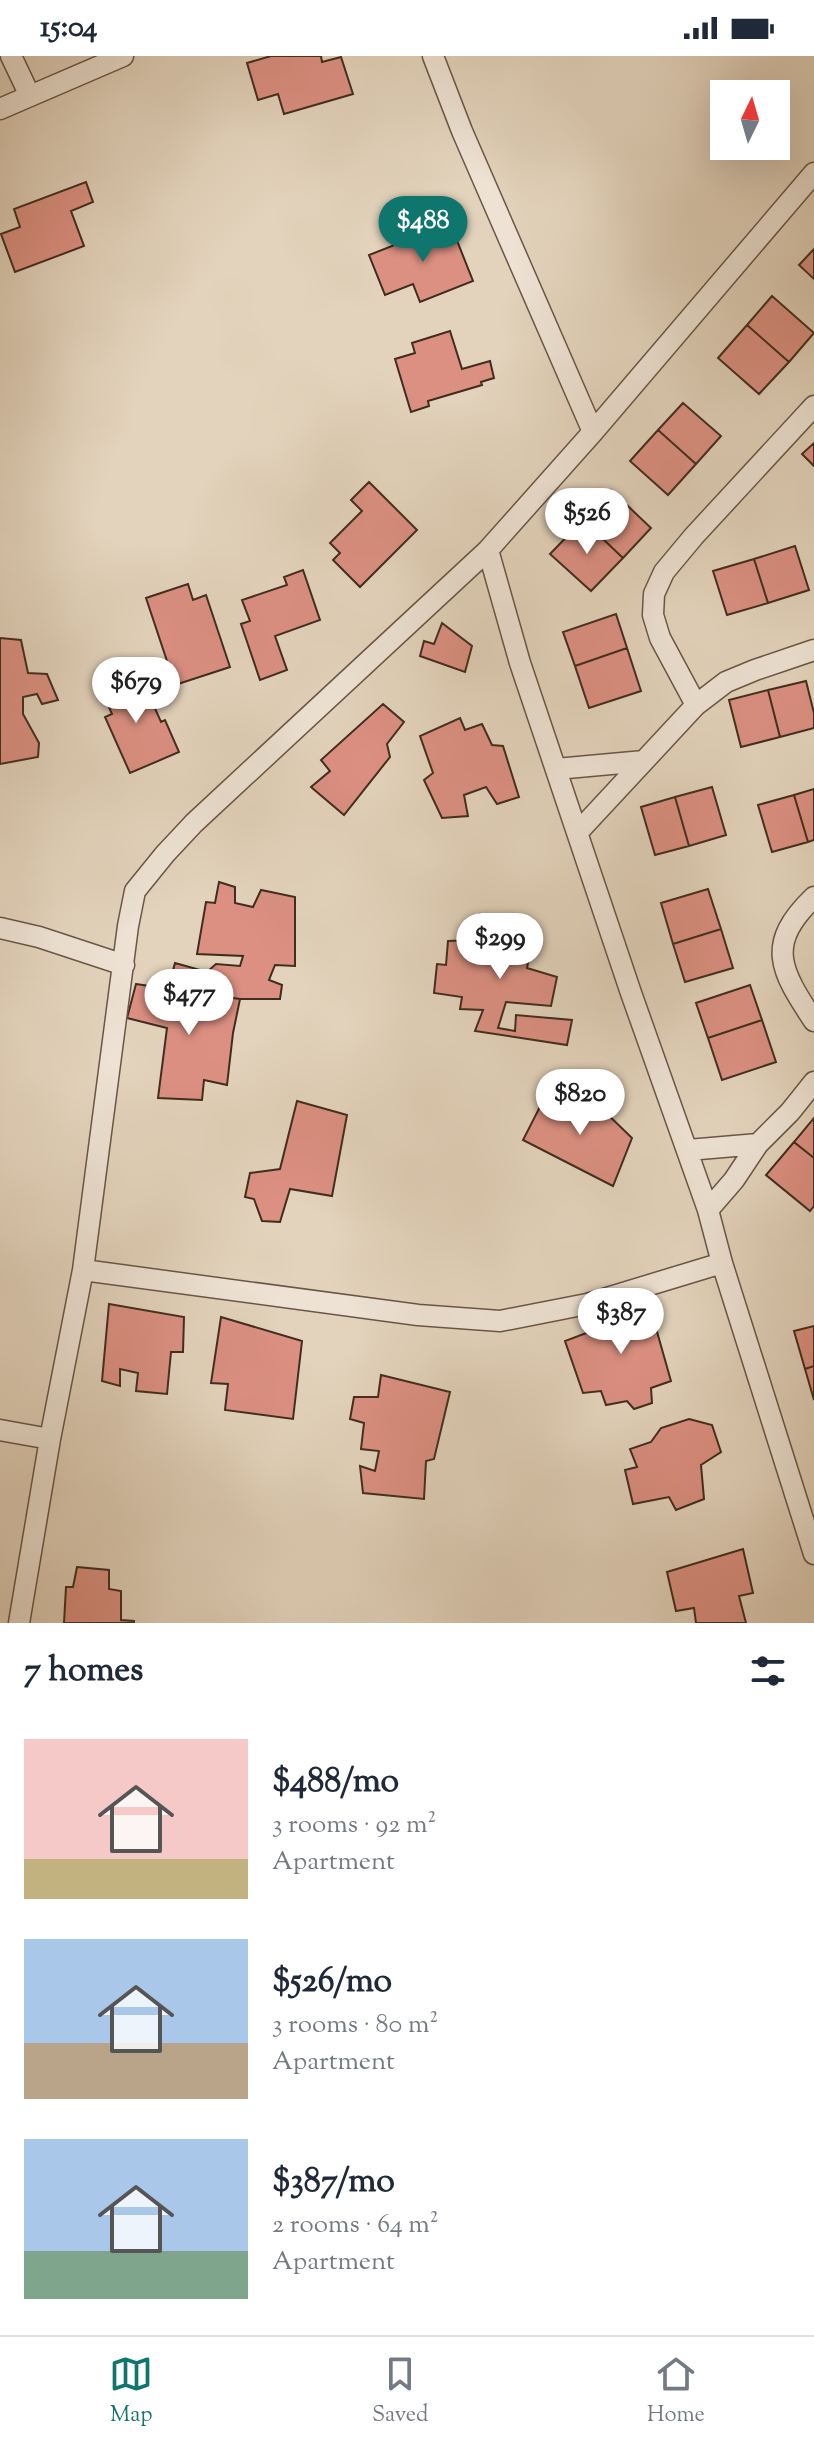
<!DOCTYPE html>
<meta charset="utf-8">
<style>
body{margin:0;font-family:"Sorts Mill Goudy",serif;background:#f2f2f3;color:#1f2937;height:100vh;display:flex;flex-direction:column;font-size:30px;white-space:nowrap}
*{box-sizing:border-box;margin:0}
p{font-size:26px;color:#747a83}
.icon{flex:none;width:44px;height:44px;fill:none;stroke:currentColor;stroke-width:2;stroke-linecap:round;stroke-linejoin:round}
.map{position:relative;height:1567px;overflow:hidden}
.sheet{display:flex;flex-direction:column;background:#fff;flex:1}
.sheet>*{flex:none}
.needle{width:52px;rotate:5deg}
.tools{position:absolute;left:710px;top:24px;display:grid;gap:16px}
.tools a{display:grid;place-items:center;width:80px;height:80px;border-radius:0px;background:#fff;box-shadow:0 8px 32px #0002;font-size:40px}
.price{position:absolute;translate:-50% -68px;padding:0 18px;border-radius:28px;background:#fff;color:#222;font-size:26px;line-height:52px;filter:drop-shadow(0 2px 4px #0008)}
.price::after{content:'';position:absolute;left:50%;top:48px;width:24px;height:18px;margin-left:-12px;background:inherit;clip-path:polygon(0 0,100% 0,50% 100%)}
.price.current{background:#0f766e;color:#fff}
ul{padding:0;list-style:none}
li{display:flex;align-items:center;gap:24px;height:200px;padding:0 24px}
li span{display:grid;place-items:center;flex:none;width:224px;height:160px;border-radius:0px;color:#555}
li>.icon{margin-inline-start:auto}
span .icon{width:96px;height:96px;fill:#fffc;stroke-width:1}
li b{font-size:34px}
h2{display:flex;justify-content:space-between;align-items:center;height:96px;padding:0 24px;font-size:34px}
.status{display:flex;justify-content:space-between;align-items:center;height:56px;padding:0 40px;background:#fff;direction:ltr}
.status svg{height:22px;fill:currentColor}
.menu{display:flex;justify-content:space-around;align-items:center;height:112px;border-top:2px solid #e0e1e3;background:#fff;font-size:22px;color:#747a83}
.menu a{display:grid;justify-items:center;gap:4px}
.menu .current{color:#0f766e}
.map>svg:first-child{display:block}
.building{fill:#dc9082;stroke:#412d1e;stroke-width:2}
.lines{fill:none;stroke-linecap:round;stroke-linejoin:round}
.street-casing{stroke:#6a5646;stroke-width:23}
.street{stroke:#ede2d3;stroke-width:20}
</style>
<div class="status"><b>15:04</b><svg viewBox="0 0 49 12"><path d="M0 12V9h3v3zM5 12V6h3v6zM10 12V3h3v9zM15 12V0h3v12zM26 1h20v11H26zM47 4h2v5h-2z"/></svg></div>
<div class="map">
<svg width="814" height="1567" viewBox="0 0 814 1567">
<rect width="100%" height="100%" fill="#e3d3bc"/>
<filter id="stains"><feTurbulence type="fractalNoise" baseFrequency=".0025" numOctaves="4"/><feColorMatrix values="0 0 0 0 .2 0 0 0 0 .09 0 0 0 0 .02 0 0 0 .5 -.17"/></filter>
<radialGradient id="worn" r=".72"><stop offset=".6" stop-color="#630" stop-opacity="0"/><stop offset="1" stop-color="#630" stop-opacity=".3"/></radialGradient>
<path class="building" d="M271,0h50l1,6 19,-5 12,37 -69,20 -6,-20 -20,6 -11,-37z
M86,126l7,20 -22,9 13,35 -69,26 -14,-38 19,-7 -6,-18z
M450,167l23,58 -53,21 -7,-18 -28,11 -16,-40z
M814,193v30l-15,-14z
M772,240l42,37 -25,29 -42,-37z
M747,269l42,37 -30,32 -41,-36z
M450,275l12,38 28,-8 4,17 -13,4 1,3 -54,16 1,5 -18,6 -16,-53 20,-6 -3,-10z
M683,347l38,33 -25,28 -38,-34z
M658,374l38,34 -28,31 -38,-34z
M814,387v23l-12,-12z
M369,426l48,48 -57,57 -27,-27 7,-7 -10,-10 32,-32 -11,-11z
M611,434l40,38 -28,30 -40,-38z
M583,464l40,38 -32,33 -41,-37z
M795,490l14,44 -41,13 -14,-44z
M754,503l14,44 -41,12 -14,-44z
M303,514l17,50 -45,16 12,34 -27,10 -19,-56 9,-3 -8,-21 45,-15 -3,-8z
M188,528l5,16 13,-5 24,72 -55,18 -29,-87z
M616,558l11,34 -52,18 -12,-34z
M442,567l30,23 -7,26 -45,-16 4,-15 10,3z
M0,582l21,2 7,33 19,1 11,26 -16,4 -5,-10 -14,3v17l16,29 -1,14 -38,7z
M627,592l14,43 -52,17 -14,-42z
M128,616l12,29 10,-4 11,25 4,-2 14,32 -49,21 -25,-56 7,-3 -13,-30z
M806,625l8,32v15l-34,9 -12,-47z
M768,634l12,47 -39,10 -12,-47z
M383,648l21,18 -17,22 3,13 -46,58 -33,-28 19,-16 -9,-11z
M460,662l5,12 17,-6 10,21 11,1 16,51 -22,7 -11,-17 -22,8 4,21 -26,2 -18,-38 9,-7 -13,-37z
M712,731l14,48 -37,11 -14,-49z
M814,733v51l-6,2 -14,-47z
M794,739l14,47 -36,10 -14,-47z
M675,741l14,49 -34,9 -14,-48z
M219,826l16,5v16l18,4 8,-17 34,7v69l-20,-1 -6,15 13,5 -2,14h-40l-72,-10 7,-26 32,9 9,-8 24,2 3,-10 -46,-2 9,-52 9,1z
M708,833l13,40 -48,15 -12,-41z
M479,858l35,4 -6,17 25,2 -6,31 30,9 -6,29 -45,-4 -8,26 17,3 1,-16 56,5 -5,25 -92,-14 8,-21 -23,-1 2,-12 -28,-4 3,-29 9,1 2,-24 26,-1z
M721,873l12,39 -48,14 -12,-38z
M136,928l104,15 -7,34 -6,52 -23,-5 -2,20 -44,-2 9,-70 -40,-10z
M750,929l12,35 -54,18 -12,-35z
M762,964l14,42 -54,18 -14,-42z
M549,1033l33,17h17l33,32 -19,48 -90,-46z
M297,1045l50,14 -15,81 -42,-7 -10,33 -18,-1 -8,-22 -9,-2 5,-24 30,-4z
M814,1062v40l-20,-16z
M794,1086l20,16v48l-4,5 -44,-36z
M648,1244l23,81 -20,7 1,15 -18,6 -7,-8 -21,4 -5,-14 -18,2 -18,-52 37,-14 -2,-16z
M109,1248l75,13 -1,35h-12l-4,42 -31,-3 2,-18 -18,-4v17l-18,-5z
M221,1261l81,24 -9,78 -68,-9 3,-26 -17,-1z
M814,1270v40l-9,3 -11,-38z
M814,1310v34l-9,-31z
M381,1319l69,17 -16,67 -8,2 -2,38 -61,-6 -3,-27 15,5 4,-20 -18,-2 3,-26 -14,-4 4,-22h24z
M689,1363l23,6 9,27 -20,13 3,34 -28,11 -7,-13 -36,7 -8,-34 12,-3 -7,-18 21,-7 10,-14z
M743,1493l10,44 -14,3 7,27h-50l-2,-15 -18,3 -9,-39z
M77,1511l32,3v19l12,2v29l13,1v2h-70l2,-36h7z"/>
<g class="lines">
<g class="street-casing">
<path id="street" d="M11,0l19,40
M433,0l29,75 131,301
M0,53l123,-53
M488,494l32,113 111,330 77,217 14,53 92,291
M696,649l-36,-67 -7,-23 1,-21 10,-22 30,-36 120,-130
M556,713l88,-8
M578,776l118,-127 30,-23 29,-12 59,-20
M814,841c-49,47 -34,73 0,124
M0,872l39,9 85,28
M688,1094l70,-6
M708,1154l26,-30 24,-36 32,-32 24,-30
M83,1214l335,45 82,6 87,-17 135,-41
M0,1374l50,9
M19,1567l31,-184 33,-169 45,-344 7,-35 30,-37 29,-31 294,-273 105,-118 221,-259"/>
</g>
<use href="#street" class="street"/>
</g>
<rect width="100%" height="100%" filter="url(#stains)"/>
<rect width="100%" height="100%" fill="url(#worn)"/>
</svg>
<div class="tools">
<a><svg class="needle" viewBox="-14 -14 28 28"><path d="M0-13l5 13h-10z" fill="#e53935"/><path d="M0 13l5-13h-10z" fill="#747a83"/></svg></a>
</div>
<b class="price current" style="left:423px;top:208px">$488</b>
<b class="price" style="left:587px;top:500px">$526</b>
<b class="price" style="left:136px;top:669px">$679</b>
<b class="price" style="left:500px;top:925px">$299</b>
<b class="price" style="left:189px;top:981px">$477</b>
<b class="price" style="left:580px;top:1081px">$820</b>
<b class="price" style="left:621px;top:1300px">$387</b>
</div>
<section class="sheet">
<h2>7 homes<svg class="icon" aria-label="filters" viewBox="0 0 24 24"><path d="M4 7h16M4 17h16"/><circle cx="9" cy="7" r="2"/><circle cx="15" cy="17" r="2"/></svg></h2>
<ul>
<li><span style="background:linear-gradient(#f6c9c9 75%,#c2b280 0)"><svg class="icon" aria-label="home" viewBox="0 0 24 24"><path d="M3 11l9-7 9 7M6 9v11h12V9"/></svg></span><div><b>$488/mo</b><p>3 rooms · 92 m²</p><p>Apartment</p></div></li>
<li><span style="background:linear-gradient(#a9c7e8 65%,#b9a48a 0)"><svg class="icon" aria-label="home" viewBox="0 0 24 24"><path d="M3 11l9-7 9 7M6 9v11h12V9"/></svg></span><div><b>$526/mo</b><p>3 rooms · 80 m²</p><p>Apartment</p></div></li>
<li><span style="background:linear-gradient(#a9c7e8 70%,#7fa58c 0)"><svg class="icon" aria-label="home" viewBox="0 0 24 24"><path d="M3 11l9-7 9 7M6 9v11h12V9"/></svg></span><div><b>$387/mo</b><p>2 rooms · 64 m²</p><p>Apartment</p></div></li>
</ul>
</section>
<nav class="menu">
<a class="current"><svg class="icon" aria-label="map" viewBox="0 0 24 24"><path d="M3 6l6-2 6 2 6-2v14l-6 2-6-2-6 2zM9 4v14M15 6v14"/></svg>Map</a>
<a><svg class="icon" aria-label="saved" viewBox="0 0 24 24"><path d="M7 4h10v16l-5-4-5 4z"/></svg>Saved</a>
<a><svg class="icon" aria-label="home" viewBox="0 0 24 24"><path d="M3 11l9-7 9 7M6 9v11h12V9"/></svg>Home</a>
</nav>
